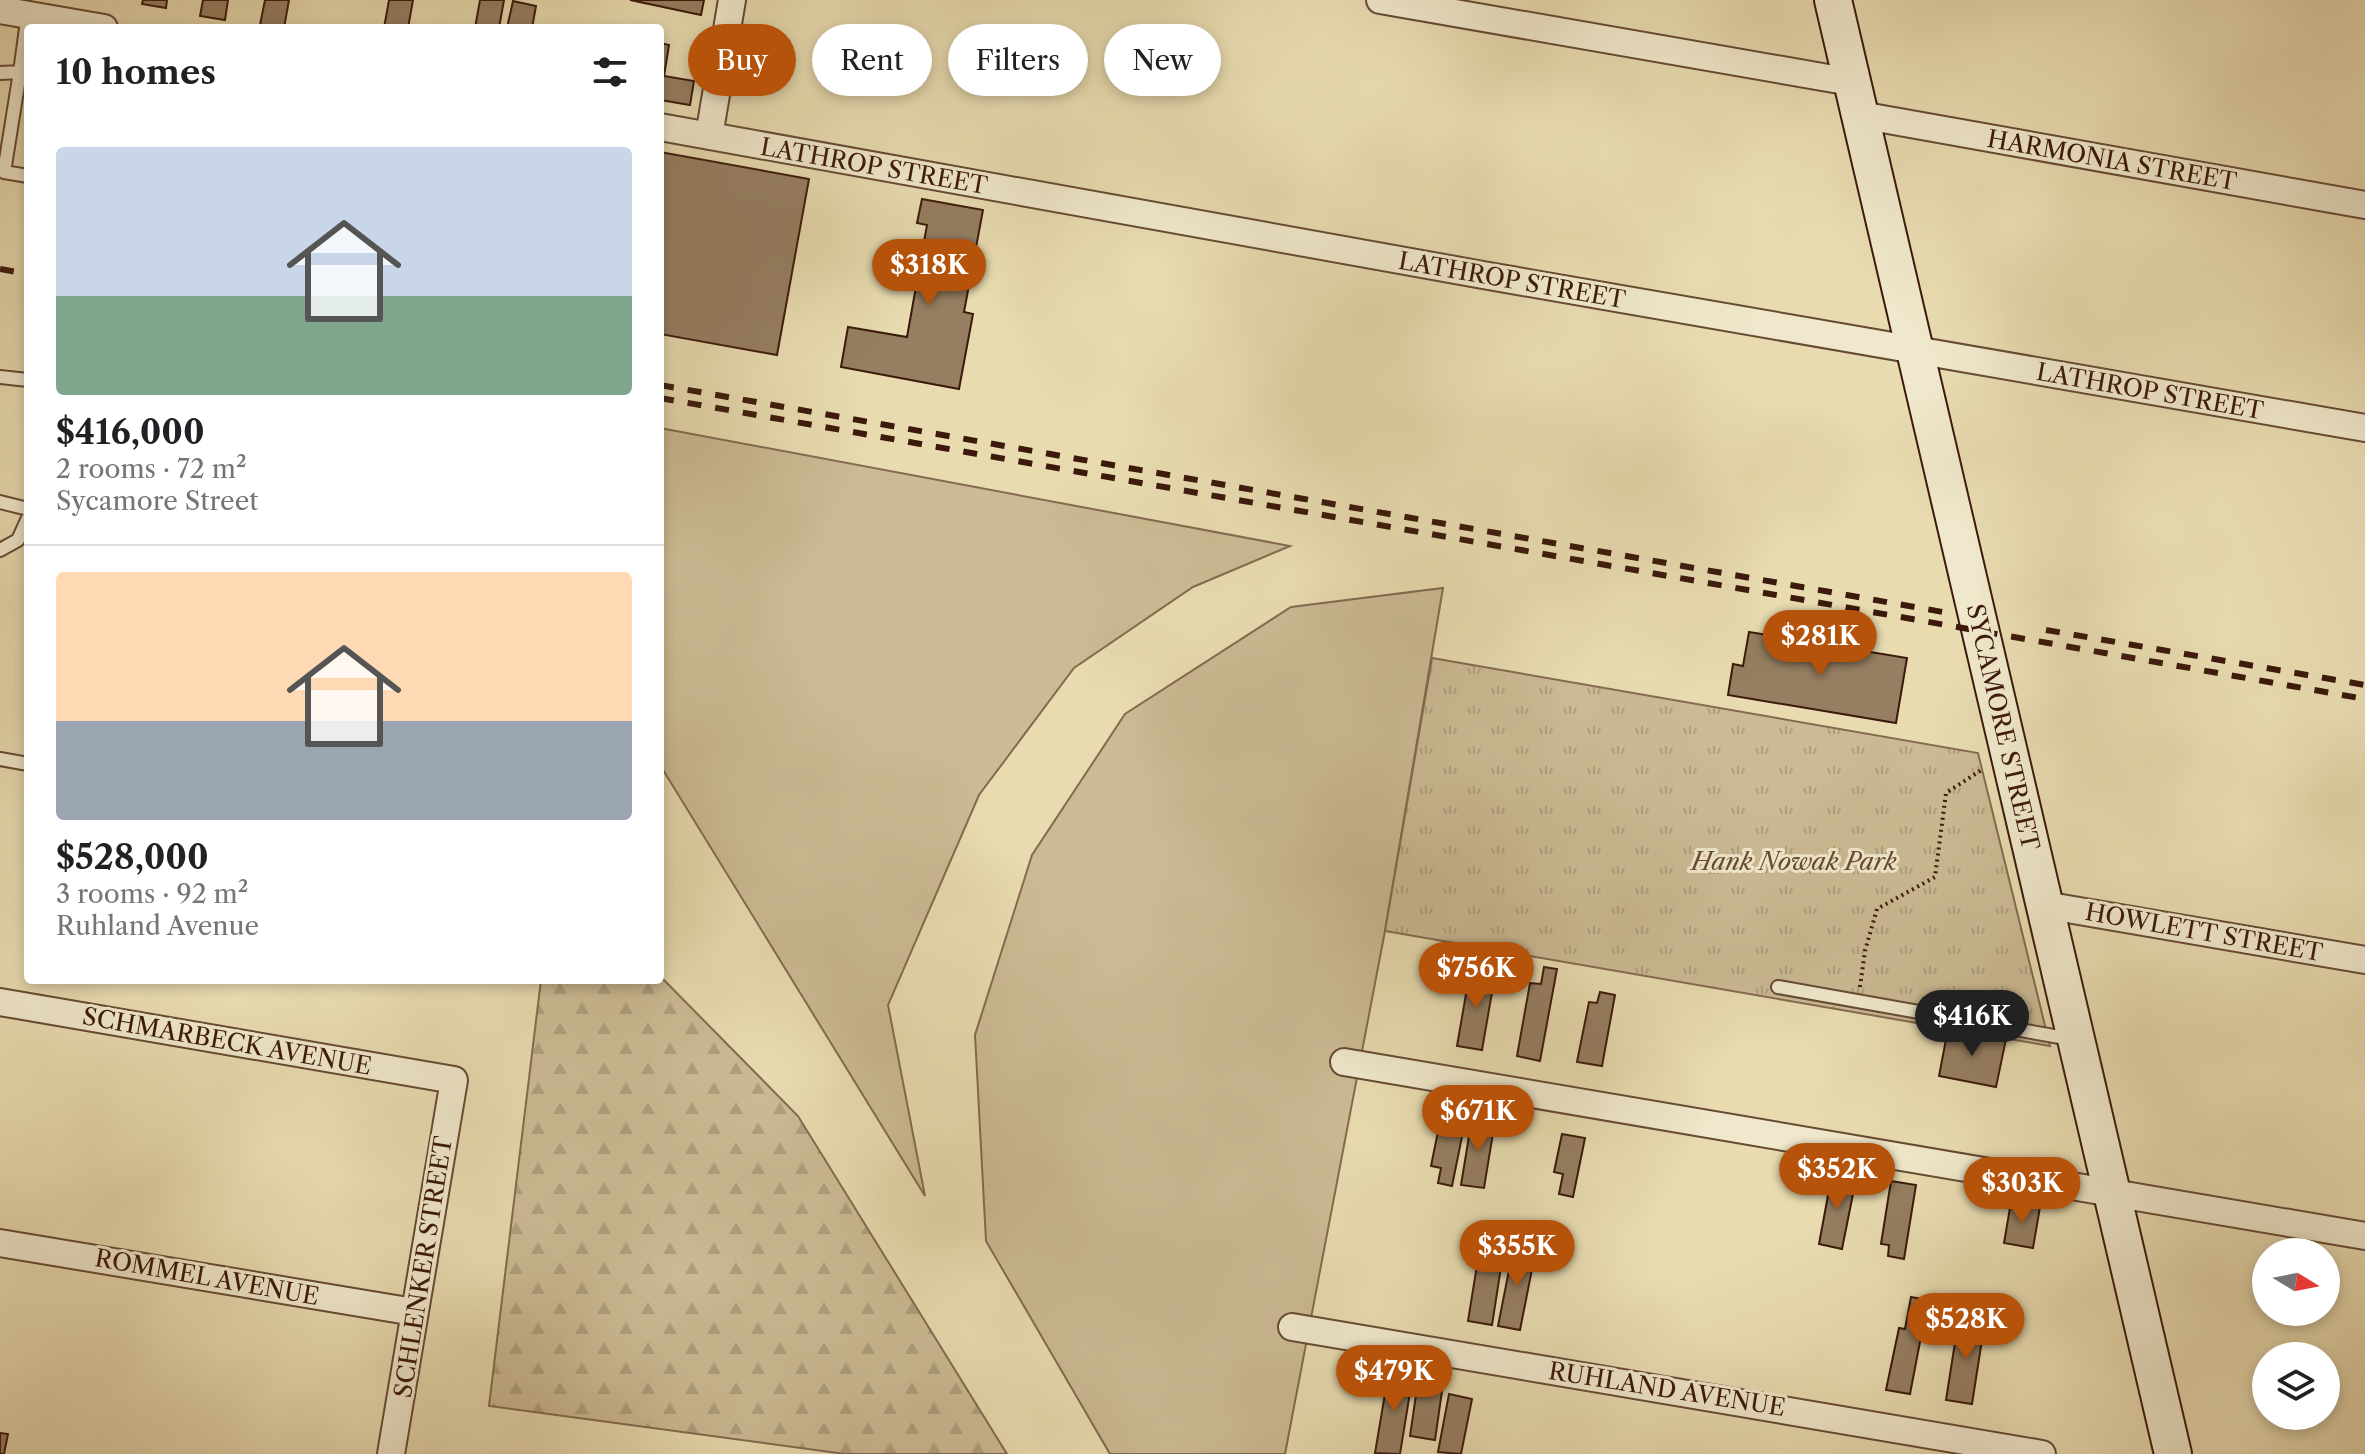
<!DOCTYPE html>
<meta charset="utf-8">
<style>
body{margin:0;font-family:"Libre Caslon Text",serif;background:#f2f2f2;color:#202124;height:100vh;display:flex;flex-direction:column;font-size:30px;white-space:nowrap}
*{box-sizing:border-box;margin:0}
p{font-size:26px;color:#757577}
.icon{flex:none;width:44px;height:44px;fill:none;stroke:currentColor;stroke-width:2;stroke-linecap:round;stroke-linejoin:round}
.map{position:relative;flex:1;overflow:hidden}
.sheet{position:absolute;left:24px;top:24px;width:640px;height:960px;display:flex;flex-direction:column;background:#fff;border-radius:8px;box-shadow:0 4px 12px #0003}
.sheet>*{flex:none}
.guide{position:absolute;left:688px;top:24px;width:760px;height:72px;display:flex;gap:16px}
.needle{width:52px;rotate:100deg}
.controls{position:absolute;left:2252px;top:1238px;display:grid;gap:16px}
.controls a{display:grid;place-items:center;width:88px;height:88px;border-radius:50%;background:#fff;box-shadow:0 4px 12px #0003;font-size:40px}
.price{position:absolute;translate:-50% -68px;padding:0 18px;border-radius:28px;background:#b45309;color:#fff;font-size:26px;line-height:52px;filter:drop-shadow(0 2px 4px #0008)}
.price::after{content:'';position:absolute;left:50%;top:48px;width:24px;height:18px;margin-left:-12px;background:inherit;clip-path:polygon(0 0,100% 0,50% 100%)}
.price.current{background:#222;color:#fff}
ul{padding:0;list-style:none}
li{display:grid;align-content:center;gap:16px;height:424px;padding:0 32px}
li+li{border-top:2px solid #e0e0e0}
li span{display:grid;place-items:center;height:248px;border-radius:8px;color:#555}
li>.icon{margin-inline-start:auto}
span .icon{width:144px;height:144px;fill:#fffc;stroke-width:1}
li b{font-size:34px}
h2{display:flex;justify-content:space-between;align-items:center;height:96px;padding:0 32px;font-size:34px}
.tag{padding:0 28px;border-radius:36px;background:#fff;box-shadow:0 4px 12px #0003;font-size:28px;line-height:72px}
.tag.current{background:#b45309;color:#fff}
.map>svg:first-child{display:block}
.grass{fill:#cbba94;stroke:#846a50;stroke-width:2}
.forest{fill:url(#forest-firs);stroke:#846a50;stroke-width:2}
.park{fill:url(#park-tufts);stroke:#846a50;stroke-width:2}
.building{fill:#957e61;stroke:#3c190b;stroke-width:2}
.lines{fill:none;stroke-linecap:round;stroke-linejoin:round}
.lane-casing{stroke:#674a34;stroke-width:16}
.street-casing{stroke:#674a34;stroke-width:30}
.secondary-casing{stroke:#3c190b;stroke-width:40}
.path{stroke:#3c190b;stroke-width:4;stroke-dasharray:2 4;stroke-linecap:butt}
.lane{stroke:#f0e8cc;stroke-width:12}
.street{stroke:#f0e8cc;stroke-width:26}
.secondary{stroke:#f0e8cc;stroke-width:36}
.rail{stroke:#3c190b;stroke-width:6;stroke-dasharray:14 14;stroke-linecap:butt}
.labels{text-anchor:middle;dominant-baseline:central;stroke-width:6;stroke-linejoin:round;paint-order:stroke}
.street-label{font-size:24px;fill:#3c190b;stroke:#f0e8cc}
.park-label{font-size:24px;font-style:italic;fill:#674934;stroke:#f0e8cc}
</style>
<div class="map">
<svg width="2365" height="1454" viewBox="0 0 2365 1454">
<defs>
<pattern id="forest-firs" width="22" height="20" patternUnits="userSpaceOnUse" patternTransform="scale(2)"><rect width="22" height="20" fill="#cbba94"/><path d="M5 1l3.5 6h-7zM16 11l3.5 6h-7z" fill="#af9f7e"/></pattern>
<pattern id="park-tufts" width="24" height="20" patternUnits="userSpaceOnUse" patternTransform="scale(2)"><rect width="24" height="20" fill="#cbba94"/><path d="M3 7l-1-3M5 7V3M7 7l1-3M15 17l-1-3M17 17v-4M19 17l1-3" fill="none" stroke="#af9f7e"/></pattern>
</defs>
<rect width="100%" height="100%" fill="#e8dbb0"/>
<filter id="stains"><feTurbulence type="fractalNoise" baseFrequency=".0025" numOctaves="4"/><feColorMatrix values="0 0 0 0 .2 0 0 0 0 .09 0 0 0 0 .02 0 0 0 .5 -.17"/></filter>
<radialGradient id="worn" r=".72"><stop offset=".6" stop-color="#630" stop-opacity="0"/><stop offset="1" stop-color="#630" stop-opacity=".3"/></radialGradient>
<path class="grass" d="M660,428l630,118 -97,41 -119,81 -95,127 -91,210 37,191 -265,-431z
M1443,588l-58,343 -100,523h-175l-124,-213 -11,-206 57,-180 93,-141 166,-107z"/>
<path class="forest" d="M660,976l138,140 209,338h-162l-356,-48 52,-426h119z"/>
<path class="park" d="M1432,658l546,95 72,293 -665,-115z"/>
<path class="building" d="M143,0h24l-1,8 -24,-4z
M203,0h25l-3,20 -25,-4z
M265,0h24l-5,28 -24,-3z
M389,0h24l-5,28h-24z
M480,0h24l-5,28h-24z
M630,0h74l-3,15z
M513,1l23,5 -4,22h-25z
M660,43l9,2 -5,31 30,5 -4,24 -30,-5z
M660,152l149,27 -32,176 -117,-21z
M922,199l61,11 -19,102 9,2 -14,75 -118,-22 7,-40 59,10 20,-112 -10,-2z
M1749,632l158,26 -11,65 -168,-28 5,-31 10,2z
M1544,967l13,2 -17,92 -23,-5 13,-73 11,1z
M1470,971l25,4 -13,75 -25,-4z
M1600,992l15,3 -13,71 -25,-4 12,-60 8,1z
M1948,1029l58,10 -10,48 -57,-11z
M1442,1112l24,5 -14,69 -14,-3 3,-15 -10,-2z
M1472,1118l23,3 -11,67 -23,-3z
M1562,1134l23,4 -12,59 -14,-3 4,-20 -9,-2z
M1832,1174l24,5 -14,70 -23,-5z
M1891,1181l25,4 -12,74 -16,-3 1,-11 -8,-1z
M2011,1202l29,5 -7,41 -29,-5z
M1514,1245l22,4 -16,81 -22,-4z
M1494,1247l10,1 -12,77 -24,-4 10,-62 14,2z
M1911,1297l17,3 -18,94 -24,-4 13,-62 6,1z
M1969,1312l17,2 -14,90 -26,-4 10,-64 9,2z
M1389,1370l24,4 -13,80 -25,-1z
M1418,1381l25,3 -8,56 -25,-4z
M1449,1394l23,5 -11,55 -23,-2z
M0,1433l8,1 -4,20h-4z"/>
<g class="lines">
<g class="lane-casing">
<path id="lane" d="M20,72l-16,100 24,4
M0,73l20,-1 8,-58
M0,377l28,3
M0,502l28,7
M0,550l18,-10 10,-22
M0,759l28,5
M1778,987l293,52"/>
</g>
<g class="street-casing">
<path id="street" d="M1380,0l471,82
M0,10l104,18
M1860,115l505,90
M660,127l823,148 882,153
M709,136l23,-136
M2044,905l321,55
M0,1002l454,78 -63,374
M1344,1062l1021,174
M0,1243l414,69
M1292,1327l750,127"/>
</g>
<g class="secondary-casing">
<path id="secondary" d="M1833,0l340,1454"/>
</g>
<path class="path" d="M1860,987l5,-36 12,-42 58,-32 11,-84 37,-24"/>
<use href="#lane" class="lane"/>
<use href="#street" class="street"/>
<use href="#secondary" class="secondary"/>
<path class="rail" d="M0,269l28,5
M660,385l1283,227
M660,398l1705,301
M2046,630l319,55"/>
</g>
<g class="labels">
<g class="street-label">
<text transform="translate(2112 160) rotate(10)">HARMONIA STREET</text>
<text transform="translate(874 166) rotate(10)">LATHROP STREET</text>
<text transform="translate(1512 280) rotate(10)">LATHROP STREET</text>
<text transform="translate(2150 391) rotate(10)">LATHROP STREET</text>
<text transform="translate(2003 727) rotate(77)">SYCAMORE STREET</text>
<text transform="translate(2204 932) rotate(10)">HOWLETT STREET</text>
<text transform="translate(227 1041) rotate(10)">SCHMARBECK AVENUE</text>
<text transform="translate(423 1267) rotate(-81)">SCHLENKER STREET</text>
<text transform="translate(207 1277) rotate(10)">ROMMEL AVENUE</text>
<text transform="translate(1667 1389) rotate(9)">RUHLAND AVENUE</text>
</g>
<g class="park-label">
<text x="1794" y="861">Hank Nowak Park</text>
</g>
</g>
<rect width="100%" height="100%" filter="url(#stains)"/>
<rect width="100%" height="100%" fill="url(#worn)"/>
</svg>
<div class="controls">
<a><svg class="needle" viewBox="-14 -14 28 28"><path d="M0-13l5 13h-10z" fill="#e53935"/><path d="M0 13l5-13h-10z" fill="#757577"/></svg></a>
<a><svg class="icon" aria-label="layers" viewBox="0 0 24 24"><path d="M12 4l9 5-9 5-9-5zM3 14l9 5 9-5"/></svg></a>
</div>
<b class="price" style="left:929px;top:307px">$318K</b>
<b class="price" style="left:1820px;top:678px">$281K</b>
<b class="price" style="left:1476px;top:1010px">$756K</b>
<b class="price current" style="left:1972px;top:1058px">$416K</b>
<b class="price" style="left:1478px;top:1153px">$671K</b>
<b class="price" style="left:1837px;top:1211px">$352K</b>
<b class="price" style="left:2022px;top:1225px">$303K</b>
<b class="price" style="left:1517px;top:1288px">$355K</b>
<b class="price" style="left:1966px;top:1361px">$528K</b>
<b class="price" style="left:1394px;top:1413px">$479K</b>
<div class="guide">
<a class="tag current">Buy</a>
<a class="tag">Rent</a>
<a class="tag">Filters</a>
<a class="tag">New</a>
</div>
<section class="sheet">
<h2>10 homes<svg class="icon" aria-label="filters" viewBox="0 0 24 24"><path d="M4 7h16M4 17h16"/><circle cx="9" cy="7" r="2"/><circle cx="15" cy="17" r="2"/></svg></h2>
<ul>
<li><span style="background:linear-gradient(#c9d6e8 60%,#7fa58c 0)"><svg class="icon" aria-label="home" viewBox="0 0 24 24"><path d="M3 11l9-7 9 7M6 9v11h12V9"/></svg></span><div><b>$416,000</b><p>2 rooms · 72 m²</p><p>Sycamore Street</p></div></li>
<li><span style="background:linear-gradient(#ffd9b3 60%,#9aa5b1 0)"><svg class="icon" aria-label="home" viewBox="0 0 24 24"><path d="M3 11l9-7 9 7M6 9v11h12V9"/></svg></span><div><b>$528,000</b><p>3 rooms · 92 m²</p><p>Ruhland Avenue</p></div></li>
</ul>
</section>
</div>
